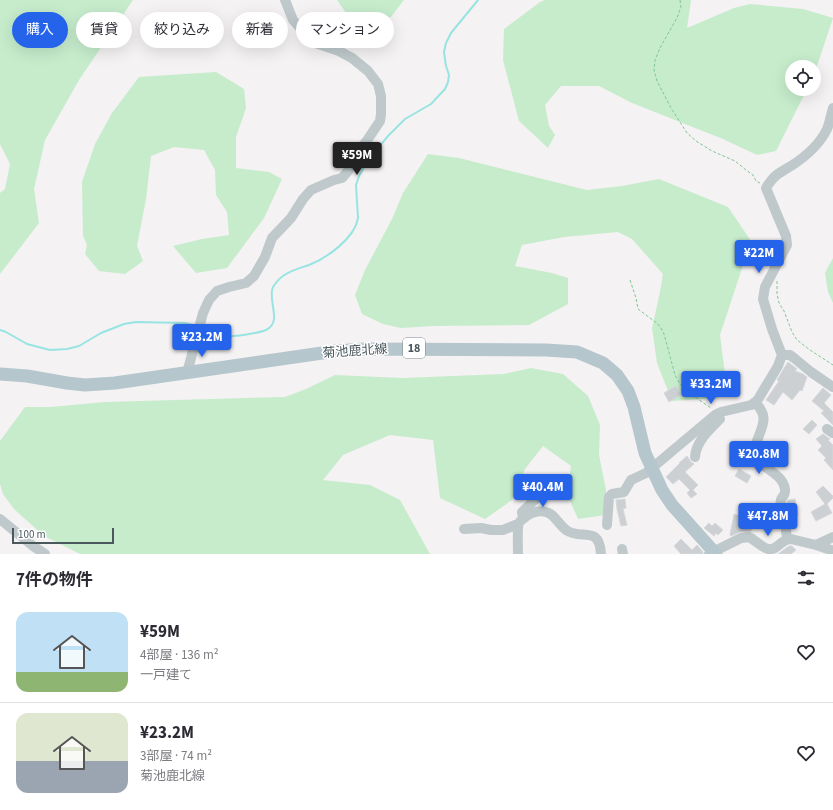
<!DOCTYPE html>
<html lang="ja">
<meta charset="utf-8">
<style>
body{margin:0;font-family:"Source Sans 3","Noto Sans JP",sans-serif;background:#f2f2f3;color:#2b2b33;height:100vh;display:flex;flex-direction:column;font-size:15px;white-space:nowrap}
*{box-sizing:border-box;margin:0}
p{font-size:13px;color:#7c7c81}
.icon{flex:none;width:22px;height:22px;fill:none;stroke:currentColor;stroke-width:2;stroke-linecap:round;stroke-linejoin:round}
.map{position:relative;height:554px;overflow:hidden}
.sheet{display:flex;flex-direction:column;background:#fff;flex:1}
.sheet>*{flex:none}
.banner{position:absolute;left:12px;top:12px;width:400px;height:36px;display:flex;gap:8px}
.fabs{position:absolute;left:785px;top:60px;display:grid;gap:8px}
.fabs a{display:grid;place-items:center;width:36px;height:36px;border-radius:50%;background:#fff;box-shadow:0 4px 16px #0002;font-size:20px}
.scale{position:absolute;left:12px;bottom:10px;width:102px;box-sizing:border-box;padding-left:4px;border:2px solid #4b595d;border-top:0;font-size:11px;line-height:14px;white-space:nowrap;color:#4b595d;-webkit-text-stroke:3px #fff;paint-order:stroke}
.price{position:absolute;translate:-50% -34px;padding:0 9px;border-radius:4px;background:#2563eb;color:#fff;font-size:13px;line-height:26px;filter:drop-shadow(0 1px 2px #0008)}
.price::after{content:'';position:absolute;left:50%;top:24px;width:12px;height:9px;margin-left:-6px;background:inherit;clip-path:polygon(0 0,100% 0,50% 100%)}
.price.on{background:#222;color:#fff}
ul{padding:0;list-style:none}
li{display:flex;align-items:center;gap:12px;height:100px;padding:0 16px}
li+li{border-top:1px solid #e1e1e2}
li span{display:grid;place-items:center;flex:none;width:112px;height:80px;border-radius:12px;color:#555}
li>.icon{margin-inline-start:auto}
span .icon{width:48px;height:48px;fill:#fffc;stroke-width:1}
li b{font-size:17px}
h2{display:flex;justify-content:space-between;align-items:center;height:48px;padding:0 16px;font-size:17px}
.chip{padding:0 14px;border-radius:18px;background:#fff;box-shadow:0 4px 16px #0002;font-size:14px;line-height:36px}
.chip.on{background:#2563eb;color:#fff}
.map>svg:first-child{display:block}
.green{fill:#c6eccc}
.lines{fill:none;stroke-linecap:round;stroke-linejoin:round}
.stream{stroke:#98e4e2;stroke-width:2}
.building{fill:#ccd0d2;stroke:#d6d9dc}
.path{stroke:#81c695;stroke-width:1;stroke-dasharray:3 2;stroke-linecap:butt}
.minor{stroke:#bfc9cc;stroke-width:10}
.major{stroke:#b5c6cd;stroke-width:13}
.labels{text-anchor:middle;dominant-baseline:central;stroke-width:3;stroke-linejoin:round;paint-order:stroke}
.shield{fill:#fff;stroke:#818b8e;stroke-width:1}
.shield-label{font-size:12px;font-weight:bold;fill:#4b595d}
.street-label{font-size:13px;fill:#4b595d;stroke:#fff}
</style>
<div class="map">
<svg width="833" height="554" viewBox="0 0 833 554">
<rect width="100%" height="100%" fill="#f4f2f2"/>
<path class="green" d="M0,0h133l-54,80 -34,60 -11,49 5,34 -39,51v-81l5,-4 5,-25 -10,-20z
M337,0h67l-13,17 -35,10z
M545,0h146l-4,28 47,-20 16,-4 53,5 30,9 -19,57v-8h-22v22h15l-31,62 -19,4 -34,-16 -91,-36 -33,-17h-38l-16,19 4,21 6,9 -7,13 -29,-27 -16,-61 1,-31 36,-27z
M216,72l28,17 2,19 -10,29v31l33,4 13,7 -18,39 -17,23 -20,27 -31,5 -23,-27 29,-7 27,-4 -2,-23 -11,-17 -1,-25 -11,-20 -30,-3 -23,9 -5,43 -9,47 6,15 -18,13 -26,-3 -14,-17 2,-9 -4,-9 -1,-54 13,-38 17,-31 27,-36z
M428,154l31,4 128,32 35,-4 37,-7 69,28 23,34 -31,94 5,39 -7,24 -46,3 -15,-38 -5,-35 8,-36 3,-18 -31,-35 -14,-7 -54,5 -42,8 -7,21 37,7 16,5v26l-39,21 -96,1 -32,2 -18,-4 -21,-10 -7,-19 10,-25 27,-51 11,-26z
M833,258v45l-5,-11 -3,-19z
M531,368l32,6 25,22 12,29 -1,30 7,35 -1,25 -27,4 -11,-25 4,-28 -28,-20 -18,23 -13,31 -27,19 -45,-21 -7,-58 -43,-5 -47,20 -20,25 47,5 30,15 30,54h-350l-36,-18 -30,-27 -11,-15 -3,-10v-43l25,-34h26l54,-5 180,-5 21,-8 29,-14 67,3 102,-4z"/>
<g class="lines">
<path class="stream" d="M203,328c8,3 16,6 24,8 7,1 32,-3 39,-6 17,-8 1,-30 7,-43 2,-3 7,-9 10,-11 8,-6 17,-8 26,-11 18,-7 46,-27 49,-47l-2,-33 3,-9 8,-14 12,-15 9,-11 17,-17 26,-15 14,-15 3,-7 1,-7 -3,-9 -2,-14 2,-9 5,-10 27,-33
M0,330l6,2 21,12 23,6 17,-1 12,-3 22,-13 23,-9 12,-2 49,1 12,3"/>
</g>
<path class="building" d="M788,362l9,7 -2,2 8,3 4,3 -5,14 -2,-1 -8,10 -9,-8 -9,13 -8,-5 13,-19 -2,-1z
M676,386l5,9 -12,7 -5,-9z
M823,388l8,7 -7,8 9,9v13l-12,-12 3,-2 -12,-10z
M812,420l5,5 -8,9 -6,-5z
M823,434l7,5 -2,1 5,5v25l-9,-10 2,-2 -8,-8 4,-4 -6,-7z
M687,456l4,6 3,2 -9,8 13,13 -5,5 4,4 -6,4 -4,-5 3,-3 -11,-11 -6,5 -7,-7 14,-14h-1z
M739,469l12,7 -4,7 -12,-7z
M823,486l10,10v2l-6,6 5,9 -16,8 -5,-9 14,-8 -9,-12z
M625,499l1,9 -3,1 4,16 -6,1 -4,-17 -1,-9z
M795,499l3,16 -8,1 -3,-15 2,-1z
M741,506l10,1 -2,18h3l-1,6 -11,1 -9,4 -1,-1 4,-21 6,2z
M709,523l3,3 3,-3 8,7 -5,5 -2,-2 -2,3 -10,-8z
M681,539l11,11 5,-5 6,7v2h-22l-7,-8z
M789,546h3l4,4 -5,4h-13z"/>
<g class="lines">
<path class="path" d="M680,0l1,7 -4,11 -16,28 -6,14 -1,10 3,11 14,27 16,25 9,8 16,10 23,10 11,9 7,5 3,6 4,2
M630,280l6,18 2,11 20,15 3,4 3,6 11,41 5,9 12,11 19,13
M777,281v13l2,9 5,8 8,21 5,8 13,10 23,15"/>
<path class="minor" d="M782,355h8l4,3 17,14 22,15
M187,373l16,-60 6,-13 8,-9 12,-4 17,-4 8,-7 11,-19 7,-19 19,-20 12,-19 8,-9 23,-10 8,-2 6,-7 7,-17 11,-12 14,-21 1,-7v-18l-3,-12 -10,-13 -16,-13 -13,-7 -21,-7 -9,-6 -16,-18 -8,-20
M755,402c14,15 8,22 2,39 -1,4 -3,8 -2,12 3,15 22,17 28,30 2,4 3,8 1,12 -1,2 -3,3 -3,5 -1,3 0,7 1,9 3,10 4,20 5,30
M827,429l6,4
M695,457c1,-16 15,-28 25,-38
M523,518l-1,-6 22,-21
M0,519l33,27 12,8
M607,525l2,-28 3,-3 12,-2 7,-12 15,-7 69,-58 6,-3 30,-7 6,-4 21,-35 4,-11 -10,-26 -9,-30 2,-12 22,-42 -1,-9 -20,-48c8,-13 13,-15 25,-22 14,-9 29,-22 36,-37 3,-7 4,-15 6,-21
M464,529l17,-1 10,2h12l15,-6
M816,545l15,5 2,1
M622,549l1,5
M518,554c0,-5 -1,-27 1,-31 1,-2 2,-3 4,-4 8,-8 21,-11 30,-3 4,4 8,10 13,14 15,11 33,-6 35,24
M709,554l32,-16 8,-1c6,3 12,10 19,12 10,2 12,-10 23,-10l25,6 17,-8"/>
<path class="major" d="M0,374l27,2 40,7 18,2 30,-2 221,-32 28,-2 182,1 31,2 26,11 14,12 11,16 6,16 11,46 17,37 10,15 44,49"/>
</g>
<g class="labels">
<rect class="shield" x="403" y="338" width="22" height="20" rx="3"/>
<g class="shield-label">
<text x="414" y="348">18</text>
</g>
<g class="street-label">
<text transform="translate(355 351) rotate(-4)">菊池鹿北線</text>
</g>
</g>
</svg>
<div class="fabs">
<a><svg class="icon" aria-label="locate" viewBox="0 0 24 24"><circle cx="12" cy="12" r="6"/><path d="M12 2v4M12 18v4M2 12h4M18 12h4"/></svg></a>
</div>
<div class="scale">100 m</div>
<b class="price on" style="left:357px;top:176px">¥59M</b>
<b class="price" style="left:759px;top:274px">¥22M</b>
<b class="price" style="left:202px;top:358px">¥23.2M</b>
<b class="price" style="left:711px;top:405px">¥33.2M</b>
<b class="price" style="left:759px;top:475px">¥20.8M</b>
<b class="price" style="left:543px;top:508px">¥40.4M</b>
<b class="price" style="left:768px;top:537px">¥47.8M</b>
<div class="banner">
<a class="chip on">購入</a>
<a class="chip">賃貸</a>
<a class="chip">絞り込み</a>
<a class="chip">新着</a>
<a class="chip">マンション</a>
</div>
</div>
<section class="sheet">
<h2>7件の物件<svg class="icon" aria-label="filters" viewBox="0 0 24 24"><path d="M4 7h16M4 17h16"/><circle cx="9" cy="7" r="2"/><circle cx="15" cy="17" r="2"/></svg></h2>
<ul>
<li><span style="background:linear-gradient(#bfe0f5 75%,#8fb573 0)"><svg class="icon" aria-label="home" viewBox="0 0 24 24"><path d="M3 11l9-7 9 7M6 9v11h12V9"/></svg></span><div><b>¥59M</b><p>4部屋 · 136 m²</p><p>一戸建て</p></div><svg class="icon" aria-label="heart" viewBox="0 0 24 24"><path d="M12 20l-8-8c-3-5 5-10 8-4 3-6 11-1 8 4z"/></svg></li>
<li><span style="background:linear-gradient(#dfe7d0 60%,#9aa5b1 0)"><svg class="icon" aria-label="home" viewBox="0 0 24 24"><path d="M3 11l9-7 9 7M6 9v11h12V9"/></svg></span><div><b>¥23.2M</b><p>3部屋 · 74 m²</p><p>菊池鹿北線</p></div><svg class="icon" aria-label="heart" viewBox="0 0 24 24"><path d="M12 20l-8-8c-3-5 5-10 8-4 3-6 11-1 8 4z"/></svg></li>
</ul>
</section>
